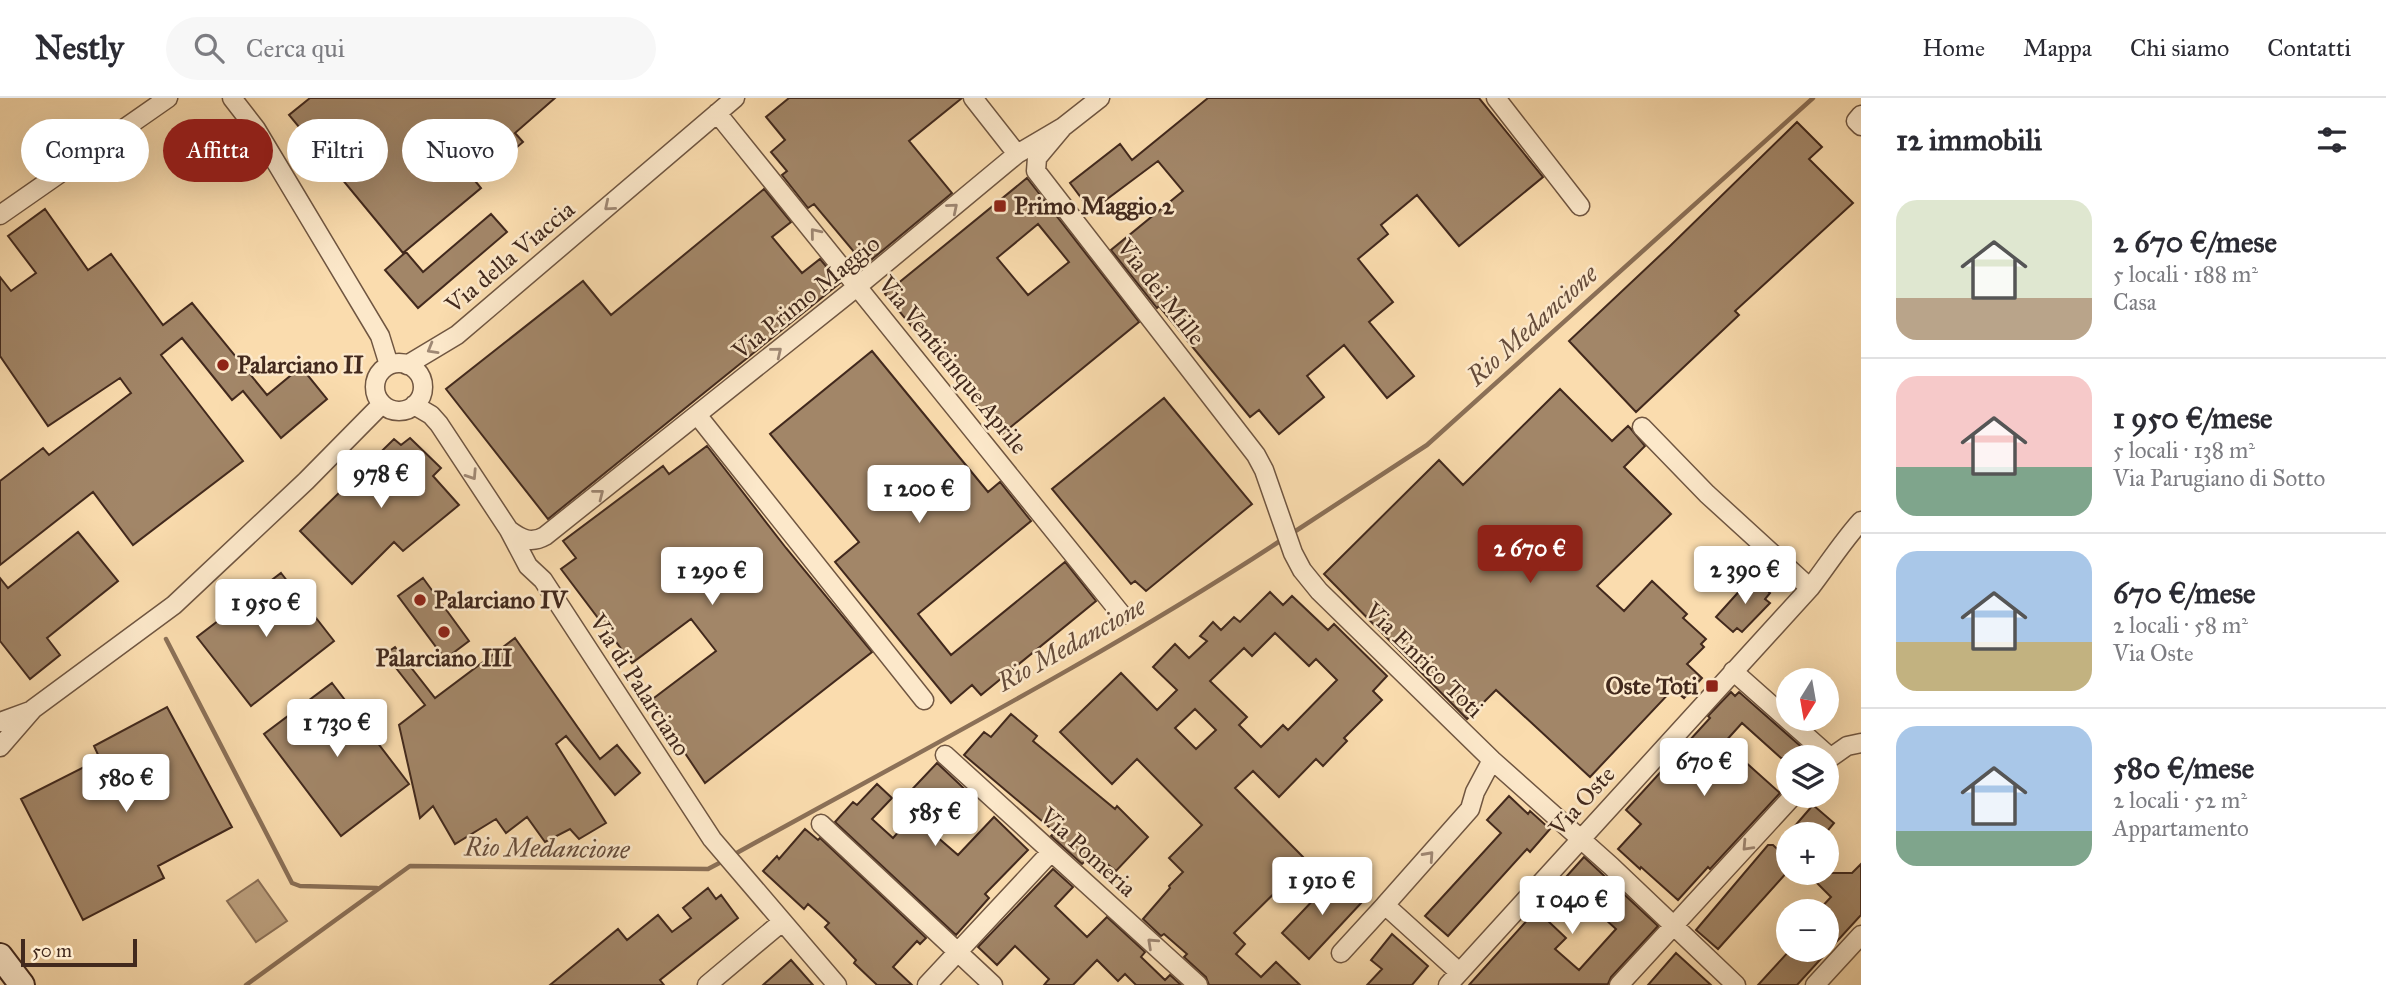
<!DOCTYPE html>
<html lang="it">
<meta charset="utf-8">
<style>
body{margin:0;font-family:"IM FELL Great Primer",serif;background:#f7f7f7;color:#2b2b33;height:100vh;display:flex;flex-direction:column;font-size:26px;white-space:nowrap}
*{box-sizing:border-box;margin:0}
p{font-size:23px;color:#7c7c81}
.icon{flex:none;width:38px;height:38px;fill:none;stroke:currentColor;stroke-width:2;stroke-linecap:round;stroke-linejoin:round}
.map{position:relative;flex:1;overflow:hidden}
.side{display:flex;flex-direction:column;background:#fff;width:525px}
.side>*{flex:none}
.hud{position:absolute;left:21px;top:21px;width:665px;height:63px;display:flex;gap:14px}
.needle{width:46px;rotate:191deg}
.tools{position:absolute;left:1776px;top:570px;display:grid;gap:14px}
.tools a{display:grid;place-items:center;width:63px;height:63px;border-radius:50%;background:#fff;box-shadow:0 7px 28px #0002;font-size:35px}
.scale{position:absolute;left:21px;bottom:18px;width:116px;box-sizing:border-box;padding-left:7px;border:4px solid #42291d;border-top:0;font-size:19px;line-height:24px;white-space:nowrap;color:#42291d;-webkit-text-stroke:5px #fce8ca;paint-order:stroke}
.price{position:absolute;translate:-50% -60px;padding:0 16px;border-radius:7px;background:#fff;color:#222;font-size:23px;line-height:46px;filter:drop-shadow(0 2px 4px #0008)}
.price::after{content:'';position:absolute;left:50%;top:42px;width:21px;height:16px;margin-left:-10px;background:inherit;clip-path:polygon(0 0,100% 0,50% 100%)}
.price.current{background:#8f2418;color:#fff}
ul{padding:0;list-style:none}
li{display:flex;align-items:center;gap:21px;height:175px;padding:0 35px}
li+li{border-top:2px solid #e1e1e2}
li span{display:grid;place-items:center;flex:none;width:196px;height:140px;border-radius:21px;color:#555}
li>.icon{margin-inline-start:auto}
span .icon{width:84px;height:84px;fill:#fffc;stroke-width:1}
li b{font-size:30px}
h2{display:flex;justify-content:space-between;align-items:center;height:84px;padding:0 35px;font-size:30px}
.tag{padding:0 24px;border-radius:32px;background:#fff;box-shadow:0 7px 28px #0002;font-size:24px;line-height:63px}
.tag.current{background:#8f2418;color:#fff}
header{display:flex;align-items:center;gap:42px;box-sizing:border-box;height:98px;padding:0 35px;background:#fff;border-bottom:2px solid #e1e1e2}
header strong{font-size:33px}
nav{display:flex;gap:38px;margin-inline-start:auto;font-size:24px}
.search{width:490px;height:63px;background:#f7f7f7;display:flex;align-items:center;gap:18px;box-sizing:border-box;padding:0 24px;border-radius:38px;color:#7c7c81;font-size:26px}
main{display:flex;flex:1;min-height:0}
.map>svg:first-child{display:block}
.water{fill:#bb9f7d;stroke:#8b7057;stroke-width:2}
.lines{fill:none;stroke-linecap:round;stroke-linejoin:round}
.stream{stroke:#8b7057;stroke-width:4.5}
.building{fill:#a28668;stroke:#42291d;stroke-width:2;fill-rule:evenodd}
.street-casing{stroke:#705641;stroke-width:21}
.secondary-casing{stroke:#42291d;stroke-width:28}
.street{stroke:#fce8ca;stroke-width:18}
.secondary{stroke:#fce8ca;stroke-width:24}
.oneway{stroke:#9f8874}
.poi-dot{fill:#8f2418;stroke:#fce8ca;stroke-width:2.5}
.labels{text-anchor:middle;dominant-baseline:central;stroke-width:5;stroke-linejoin:round;paint-order:stroke}
.poi-label{font-size:24px;font-weight:bold;fill:#42291d;stroke:#fce8ca;text-anchor:start}
.street-label{font-size:24px;fill:#42291d;stroke:#fce8ca}
.water-label{font-size:26px;font-style:italic;fill:#664c3a;stroke:#fce8ca}
</style>
<header>
<strong>Nestly</strong>
<div class="search"><svg class="icon" aria-label="search" viewBox="0 0 24 24"><circle cx="10" cy="10" r="6"/><path d="M15 15l6 6"/></svg>Cerca qui</div>
<nav><a>Home</a><a>Mappa</a><a>Chi siamo</a><a>Contatti</a></nav>
</header>
<main>
<div class="map">
<svg width="1861" height="887" viewBox="0 0 1861 887">
<rect width="100%" height="100%" fill="#fadcae"/>
<filter id="stains"><feTurbulence type="fractalNoise" baseFrequency=".00286" numOctaves="4"/><feColorMatrix values="0 0 0 0 .2 0 0 0 0 .09 0 0 0 0 .02 0 0 0 .5 -.17"/></filter>
<radialGradient id="worn" r=".72"><stop offset=".6" stop-color="#630" stop-opacity="0"/><stop offset="1" stop-color="#630" stop-opacity=".3"/></radialGradient>
<path class="water" d="M258,782l29,41 -31,21 -29,-41z"/>
<g class="lines">
<path class="stream" d="M1291,436l136,-89 386,-347
M166,541l126,244 8,3 77,2
M733,757c184,-102 374,-200 550,-316
M246,887l164,-119 298,3 17,-9"/>
</g>
<path class="building" d="M310,0h245l-40,35 8,9 -47,40 5,6 -78,65 -114,-138z
M789,0h173l-53,43 43,52 -87,72 -51,-61 -6,4 -26,-33 5,-4 -16,-19 14,-12 -19,-23z
M1208,0h271l64,79 -84,69 -42,-51 -36,30 7,9 -30,25 35,43 -24,20 45,54 -27,22 -43,-53 -37,31 17,21 -45,37 -20,-24 -9,7 -91,-111 -2,2 -46,-58 72,-59 -25,-30 -67,50 -21,-28 50,-39 12,16z
M1797,24l25,25 -13,12 44,44 -118,108 4,4 -103,97 -67,-71 101,-95z
M1027,80l112,144 -138,113 -116,-141zM1038,126l31,38 -41,33 -31,-37z
M764,91l27,33 -19,15 30,36 18,-14 20,24 -292,236 -102,-130 137,-108 28,34z
M45,111l43,61 23,-16 52,71 29,-22 75,92 34,-28 26,32 -46,39 -38,-47 -11,9 -50,-62 -21,17 82,106 -110,84 -40,-53 -93,73v-84l43,-33 6,7 82,-62 -11,-15 -72,48 -48,-70v-79l11,14 25,-18 -28,-37z
M491,116l16,18 -89,76 -33,-38 21,-18 17,20z
M872,253l116,141 12,-10 31,39 -113,93 33,41 114,-93 31,39 -115,94 -9,-10 -21,18 -116,-141 24,-20 -89,-108z
M1560,291l52,52 16,-15 3,3 14,17 -21,21 47,47 -74,72 27,25 28,-30 35,33 -4,4 23,21 -5,5 3,3 -17,17 15,14 -18,20 -11,-9 -83,88 -94,-87 -29,29 -143,-145 115,-114 24,25z
M1164,300l88,106 -106,87 -11,-10 -4,3 -79,-95z
M410,340l31,30 -8,8 26,29 -56,46 -9,-9 -42,42 -52,-53 94,-92 7,6z
M707,348l79,102 86,104 -167,131 -55,-82 66,-50 -25,-32 -59,44 -71,-94 15,-11 -13,-17 100,-75 6,8z
M78,434l40,49 -71,57 13,17 -30,24 -30,-38v-63l8,10z
M281,475l53,68 -83,65 -54,-69z
M1752,479l18,16 -5,6 5,4 -28,29 -5,-4 -4,4 -17,-15z
M423,480l46,63 -24,18 -47,-63z
M1270,494l13,13 9,-9 36,34 6,-6 53,52 -14,15 9,9 -38,38 3,3 -24,25 -7,-7 -37,38 -26,-26 -18,17 72,73 -73,72 11,11 -9,10 25,23 15,-15 24,23h-91l-3,-8 -22,-20 3,-3 -23,-20 -3,2 -18,-17 27,-31 -1,-2 14,-14 -14,-14 33,-33 -65,-66 -25,25 -52,-52 61,-59 36,37 20,-20 -24,-23 22,-23 14,14 18,-17 -7,-5 13,-14 8,8 13,-13 6,5zM1275,535l34,33 7,-7 21,21 -49,50 -5,-5 -22,22 -22,-22 8,-8 -37,-36 34,-33 8,8zM1195,611l21,21 -20,19 -21,-21z
M515,540l85,121 17,-14 23,28 -25,22 -49,-59 -10,8 50,79 -27,16 -9,-10 -25,13 -18,-25 -21,16 -10,-14 -41,25 -22,-38 -13,12 -21,-93 26,-20 -40,-51 10,-7 40,51z
M332,585l77,101 -68,52 -77,-102z
M1731,594l4,4 4,-4 75,66h-33l-39,-35 -18,20 56,50 -70,76 -2,-2 -30,33 -37,-33 -1,2 -22,-20 23,-25 -15,-14 84,-92 -2,-2z
M167,609l65,120 -74,39 6,12 -81,42 -62,-121 79,-40 -6,-13z
M1011,616l26,22 -4,5 82,68 2,-3 31,31 -32,34 -22,-18 -12,11 -31,-28 4,-4 -91,-77 20,-23 7,5z
M937,665l36,34 -37,39 22,19 36,-38 34,33 -43,44 4,4 -33,37 -121,-113 18,-20 4,3 20,-21 15,14 -20,21 21,19 22,-25 -13,-13z
M1509,698l19,18 2,-3 20,18 -20,23 -3,-3 -79,87 -23,-20 76,-83 -14,-13z
M1813,707l21,18 -10,12h-37z
M805,731l13,11 2,-2 106,100 -6,6 -3,-3 -24,26 19,18h-35l-23,-22 2,-3 -31,-33 4,-4 -21,-19 -4,5 -41,-38 14,-15 2,3z
M1768,747h5l15,14v12l-70,78 -22,-19z
M1584,759l74,69 -47,51 -3,7 -139,1zM1584,785l18,17 -8,9 22,20 -37,41 -24,-21 11,-11 -18,-17z
M1861,766v51l-64,70h-39l32,-35h37v-38h-10l14,-15 -24,-24h45z
M1053,771l20,18 -18,19 32,31 20,-20 38,35 -4,5 24,23 5,-5 11,10h-45l-11,-11 -7,7 -21,-21 -24,25h-29l5,-6 -34,-33 -18,19 -19,-18z
M1336,778l27,25 -54,58 -27,-26z
M708,790l8,11 5,-4 17,23 -78,62 4,5h-114l68,-56 9,11 31,-25 14,17 19,-14 -8,-10z
M1392,836l36,32 -16,19h-45l15,-16 -11,-9z
M1676,855l35,32h-63z
M791,862l22,25h-50z"/>
<g class="lines">
<g class="street-casing">
<path id="street" d="M232,0l24,31 124,207 9,29
M973,0l44,56
M1496,0l84,108
M717,15l405,502
M1861,17l-5,6 5,5
M1063,29l-26,31 -1,13 220,284 8,15 29,83 9,17 17,21 173,169 119,106 125,119
M0,117l168,-117
M375 289a24 24 0 1 1 48 0a24 24 0 1 1-48 0Z
M407,267l50,-30 278,-237
M414,307l17,10 8,9 70,106 19,36 15,14 169,259 125,146
M698,318l226,284
M1642,329l65,67 103,94
M509,432c12,9 22,14 36,6l313,-250 159,-132 46,-27 37,-29
M1733,573l97,86
M0,624l30,-11
M0,649l33,-38 141,-104 132,-124 76,-77
M945,657l253,230
M1827,662l20,-14 14,-3
M821,726l172,161
M1341,855l44,-48
M1459,874l-74,-67 85,-96 5,-17 17,-32
M707,887l75,-63
M927,887l124,-133
M1448,887l362,-397c17,-22 32,-46 51,-67
M1619,887l174,-189
M1815,887l46,-50"/>
</g>
<g class="secondary-casing">
<path id="secondary" d="M0,858l22,29"/>
</g>
<use href="#street" class="street"/>
<use href="#secondary" class="secondary"/>
</g>
<defs><path id="oneway-chevron" d="M-2-3.5L2.5 0L-2 3.5" fill="none" stroke-width="1.6" stroke-linecap="round" stroke-linejoin="round" transform="scale(1.75)"/></defs>
<g class="oneway">
<use href="#oneway-chevron" transform="translate(609 108) rotate(140)"/>
<use href="#oneway-chevron" transform="translate(953 110) rotate(-40)"/>
<use href="#oneway-chevron" transform="translate(815 135) rotate(-129)"/>
<use href="#oneway-chevron" transform="translate(432 251) rotate(150)"/>
<use href="#oneway-chevron" transform="translate(777 254) rotate(-39)"/>
<use href="#oneway-chevron" transform="translate(472 377) rotate(57)"/>
<use href="#oneway-chevron" transform="translate(599 396) rotate(-38)"/>
<use href="#oneway-chevron" transform="translate(1747 748) rotate(133)"/>
<use href="#oneway-chevron" transform="translate(1429 758) rotate(-48)"/>
<use href="#oneway-chevron" transform="translate(1152 845) rotate(-137)"/>
</g>
<g class="poi-dot">
<rect x="993" y="101" width="14" height="14" rx="3.5"/>
<circle cx="223" cy="267" r="7"/>
<circle cx="420" cy="502" r="7"/>
<circle cx="444" cy="534" r="7"/>
<rect x="1705" y="581" width="14" height="14" rx="3.5"/>
</g>
<g class="labels">
<g class="poi-label">
<text x="1014" y="108">Primo Maggio 2</text>
<text x="237" y="267">Palarciano II</text>
<text x="434" y="502">Palarciano IV</text>
<text x="444" y="560" text-anchor="middle">Palarciano III</text>
<text x="1698" y="588" text-anchor="end">Oste Toti</text>
</g>
<g class="street-label">
<text transform="translate(510 159) rotate(-40)">Via della Viaccia</text>
<text transform="translate(1161 194) rotate(52)">Via dei Mille</text>
<text transform="translate(806 199) rotate(-39)">Via Primo Maggio</text>
<text transform="translate(953 267) rotate(51)">Via Venticinque Aprile</text>
<text transform="translate(1424 562) rotate(44)">Via Enrico Toti</text>
<text transform="translate(640 587) rotate(57)">Via di Palarciano</text>
<text transform="translate(1582 703) rotate(-48)">Via Oste</text>
<text transform="translate(1088 754) rotate(42)">Via Pomeria</text>
</g>
<g class="water-label">
<text transform="translate(1532 227) rotate(-42)">Rio Medancione</text>
<text transform="translate(1071 546) rotate(-29)">Rio Medancione</text>
<text transform="translate(547 750) rotate(1)">Rio Medancione</text>
</g>
</g>
<rect width="100%" height="100%" filter="url(#stains)"/>
<rect width="100%" height="100%" fill="url(#worn)"/>
</svg>
<div class="tools">
<a><svg class="needle" viewBox="-14 -14 28 28"><path d="M0-13l5 13h-10z" fill="#e53935"/><path d="M0 13l5-13h-10z" fill="#7c7c81"/></svg></a>
<a><svg class="icon" aria-label="layers" viewBox="0 0 24 24"><path d="M12 4l9 5-9 5-9-5zM3 14l9 5 9-5"/></svg></a>
<a>+</a>
<a>−</a>
</div>
<div class="scale">50 m</div>
<b class="price" style="left:381px;top:412px">978 €</b>
<b class="price" style="left:919px;top:427px">1 200 €</b>
<b class="price current" style="left:1530px;top:487px">2 670 €</b>
<b class="price" style="left:1745px;top:508px">2 390 €</b>
<b class="price" style="left:712px;top:509px">1 290 €</b>
<b class="price" style="left:266px;top:541px">1 950 €</b>
<b class="price" style="left:337px;top:661px">1 730 €</b>
<b class="price" style="left:1704px;top:700px">670 €</b>
<b class="price" style="left:126px;top:716px">580 €</b>
<b class="price" style="left:935px;top:750px">585 €</b>
<b class="price" style="left:1322px;top:819px">1 910 €</b>
<b class="price" style="left:1572px;top:838px">1 040 €</b>
<div class="hud">
<a class="tag">Compra</a>
<a class="tag current">Affitta</a>
<a class="tag">Filtri</a>
<a class="tag">Nuovo</a>
</div>
</div>
<section class="side">
<h2>12 immobili<svg class="icon" aria-label="filters" viewBox="0 0 24 24"><path d="M4 7h16M4 17h16"/><circle cx="9" cy="7" r="2"/><circle cx="15" cy="17" r="2"/></svg></h2>
<ul>
<li><span style="background:linear-gradient(#dfe7d0 70%,#b9a48a 0)"><svg class="icon" aria-label="home" viewBox="0 0 24 24"><path d="M3 11l9-7 9 7M6 9v11h12V9"/></svg></span><div><b>2 670 €/mese</b><p>5 locali · 188 m²</p><p>Casa</p></div></li>
<li><span style="background:linear-gradient(#f6c9c9 65%,#7fa58c 0)"><svg class="icon" aria-label="home" viewBox="0 0 24 24"><path d="M3 11l9-7 9 7M6 9v11h12V9"/></svg></span><div><b>1 950 €/mese</b><p>5 locali · 138 m²</p><p>Via Parugiano di Sotto</p></div></li>
<li><span style="background:linear-gradient(#a9c7e8 65%,#c2b280 0)"><svg class="icon" aria-label="home" viewBox="0 0 24 24"><path d="M3 11l9-7 9 7M6 9v11h12V9"/></svg></span><div><b>670 €/mese</b><p>2 locali · 58 m²</p><p>Via Oste</p></div></li>
<li><span style="background:linear-gradient(#a9c7e8 75%,#7fa58c 0)"><svg class="icon" aria-label="home" viewBox="0 0 24 24"><path d="M3 11l9-7 9 7M6 9v11h12V9"/></svg></span><div><b>580 €/mese</b><p>2 locali · 52 m²</p><p>Appartamento</p></div></li>
</ul>
</section>
</main>
